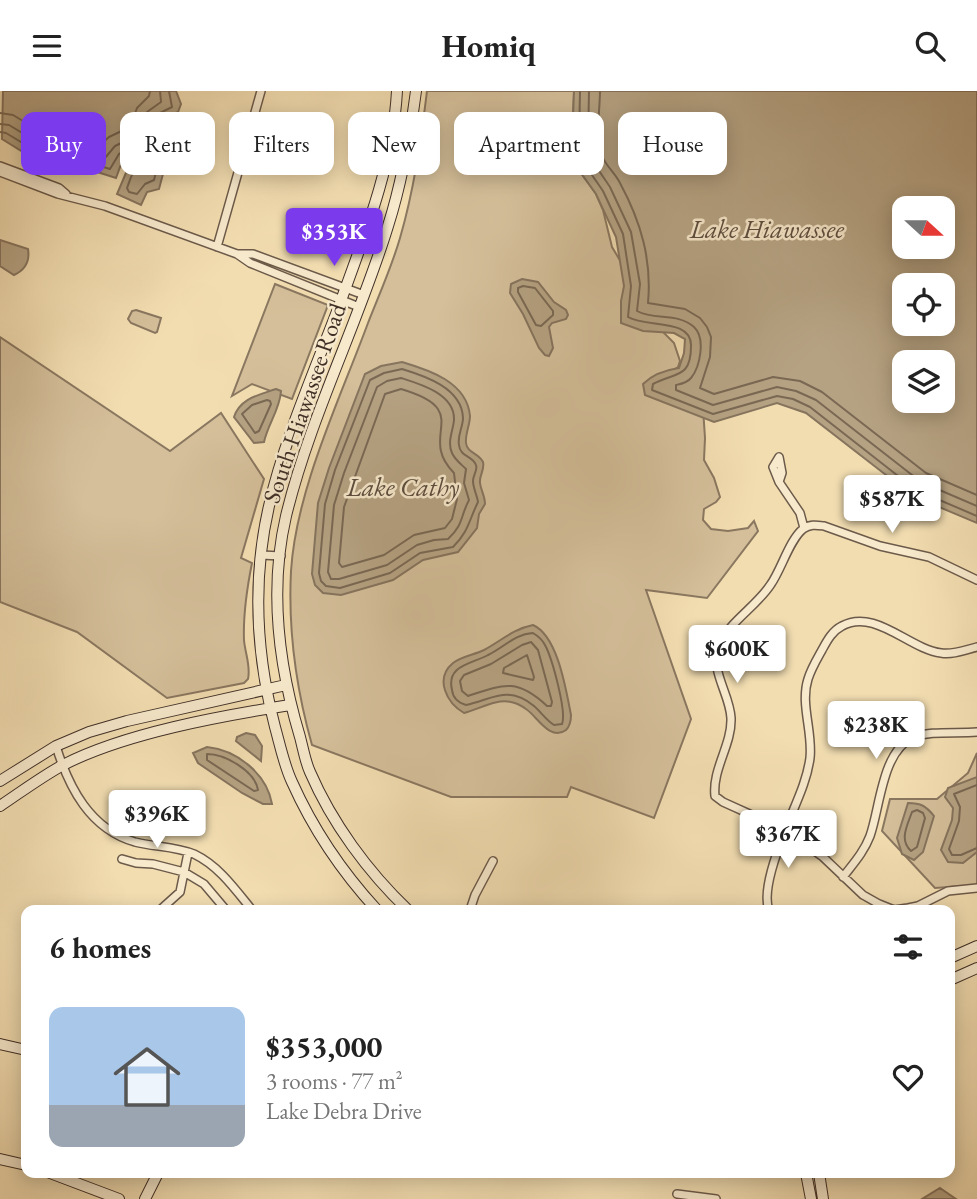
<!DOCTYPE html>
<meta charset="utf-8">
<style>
body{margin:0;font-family:"EB Garamond",serif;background:#f6f6f6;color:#222;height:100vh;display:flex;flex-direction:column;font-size:26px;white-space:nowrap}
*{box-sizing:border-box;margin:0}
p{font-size:23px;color:#767676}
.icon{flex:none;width:38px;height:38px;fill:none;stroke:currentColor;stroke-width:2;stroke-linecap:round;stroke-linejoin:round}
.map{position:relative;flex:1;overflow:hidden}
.side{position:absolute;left:21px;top:814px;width:934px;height:273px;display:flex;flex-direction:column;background:#fff;border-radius:14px;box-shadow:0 4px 18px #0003}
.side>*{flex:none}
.top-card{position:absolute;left:21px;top:21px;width:936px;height:63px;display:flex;gap:14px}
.needle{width:46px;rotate:111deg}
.tools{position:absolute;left:892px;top:105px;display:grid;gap:14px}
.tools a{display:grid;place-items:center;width:63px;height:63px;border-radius:14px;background:#fff;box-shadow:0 4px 18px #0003;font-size:35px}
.price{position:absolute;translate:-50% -60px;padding:0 16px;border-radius:7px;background:#fff;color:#222;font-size:23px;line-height:46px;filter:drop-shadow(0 2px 4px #0008)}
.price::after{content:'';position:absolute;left:50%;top:42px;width:21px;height:16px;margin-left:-10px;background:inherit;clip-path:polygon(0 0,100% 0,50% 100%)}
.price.selected{background:#7c3aed;color:#fff}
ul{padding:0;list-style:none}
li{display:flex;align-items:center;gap:21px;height:175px;padding:0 28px}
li+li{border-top:2px solid #e0e0e0}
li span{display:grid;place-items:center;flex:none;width:196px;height:140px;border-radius:14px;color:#555}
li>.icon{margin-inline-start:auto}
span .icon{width:84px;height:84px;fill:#fffc;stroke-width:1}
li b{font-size:30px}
h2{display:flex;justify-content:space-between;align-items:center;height:84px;padding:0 28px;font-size:30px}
.pill{padding:0 24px;border-radius:14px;background:#fff;box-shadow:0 4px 18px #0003;font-size:24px;line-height:63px}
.pill.selected{background:#7c3aed;color:#fff}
header{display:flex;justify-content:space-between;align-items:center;height:91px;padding:0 28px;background:#fff;font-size:32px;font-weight:700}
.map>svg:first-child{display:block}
.green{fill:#d4bf9a;stroke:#8a7760;stroke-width:2}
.water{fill:#b5a282;stroke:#86745e;stroke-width:2;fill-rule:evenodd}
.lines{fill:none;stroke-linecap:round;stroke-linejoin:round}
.shore{stroke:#7a6854;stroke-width:2}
.street-casing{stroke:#6c5a4a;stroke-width:10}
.secondary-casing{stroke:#3f2f27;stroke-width:12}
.street{stroke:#f7e9cc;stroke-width:7}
.secondary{stroke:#f7e9cc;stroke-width:10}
.labels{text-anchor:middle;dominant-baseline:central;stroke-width:5;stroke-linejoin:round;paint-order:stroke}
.street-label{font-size:24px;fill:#3f2f27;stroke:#f7e9cc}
.water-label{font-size:26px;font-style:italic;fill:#5c4c3e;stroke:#f7e9cc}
</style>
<header><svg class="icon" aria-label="menu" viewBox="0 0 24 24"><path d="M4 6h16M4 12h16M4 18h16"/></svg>Homiq<svg class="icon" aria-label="search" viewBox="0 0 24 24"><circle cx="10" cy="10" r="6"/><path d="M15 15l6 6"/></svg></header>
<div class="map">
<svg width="977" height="1108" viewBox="0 0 977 1108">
<rect width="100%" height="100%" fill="#f2ddb1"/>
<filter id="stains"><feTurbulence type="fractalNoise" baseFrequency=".00286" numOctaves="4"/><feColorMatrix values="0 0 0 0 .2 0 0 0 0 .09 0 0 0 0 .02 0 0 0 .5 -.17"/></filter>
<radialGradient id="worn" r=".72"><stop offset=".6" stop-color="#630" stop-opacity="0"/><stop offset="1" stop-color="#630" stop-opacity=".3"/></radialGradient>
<path class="green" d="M427,0h147l-2,53 4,22 20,28 7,16 9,37 50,84 12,12 6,18 -2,6 -6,4 31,37 2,30 -1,22 10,18 6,19 -4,5 -12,7 -1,11 8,9 17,2 20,-3 6,-7 4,10 -51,67 -61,-8 45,129 -37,99 -83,-31 -4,10h-116l-139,-52c-16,-57 -24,-115 -21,-174 5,-81 49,-172 77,-248 11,-28 24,-57 32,-85 14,-48 21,-98 27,-147z
M275,193l53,21 -36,94 -40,-15 -20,12z
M136,219l25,8 -4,14 -2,1 -24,-10 -3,-4 4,-8z
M0,246l170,114 51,-38 43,66 -23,79 11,5c-5,25 -9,51 -8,77 1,13 7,26 4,39l-4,4 -77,15 -90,-66 -77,-30z
M977,662v132l-42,3 -53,-57 8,-32h47l31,-26z"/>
<path class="water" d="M3,0h173l5,13 -3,8 -18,8 -9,26 -28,13 -7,19 -66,-21 -27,-5 -21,-13z
M574,0h403v432l-64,-27 -107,-83 -29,-10 -63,19 -69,-27 -2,-11c10,-10 22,-14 36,-16l5,-15 1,-14 -11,-6 -31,-2 -22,-8v-22l3,-15 -8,-49 -20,-43 -20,-28 -4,-22zM943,117v39h-38v-39zM943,194v39h-38v-39zM905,271h38v39h-38z
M144,64l7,2 13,13 -5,19 -12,3 -6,13 -24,-11 14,-33z
M0,149l28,9c2,12 -3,21 -14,26l-14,-9z
M522,188l16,3 16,20 12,8 2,5 -2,4 -14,4 -3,4 4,21 -4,8 -4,-1 -6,-7 -16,-34 -13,-21 1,-9z
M402,271c27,8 65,20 68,54 0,9 -5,18 -4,27 1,10 13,10 17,19 2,8 -4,13 -3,21 1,8 5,13 5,21l-6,10 -2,14 -19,24 -35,8 -30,20 -52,15 -18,-2 -8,-8 -3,-11 6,-71 11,-35 36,-94 16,-8z
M276,298l5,2c-1,18 -13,33 -17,51l-10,1 -20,-26c6,-19 25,-22 42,-28z
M533,534c25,11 33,65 38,90 0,6 -1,11 -5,15 -16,12 -29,-14 -40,-21 -4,-3 -10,-6 -15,-7 -15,-4 -33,8 -47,11 -17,-10 -30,-34 -11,-50 9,-7 21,-8 31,-13 17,-9 29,-21 49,-25z
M246,642l9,2 7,11 -1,15 -25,-20 1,-4z
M207,656c30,3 60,27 65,57h-9l-21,-11 -44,-30 -5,-10z
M977,686v75l-14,11 -15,-1 -7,-12 11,-30 1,-12 -8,-11 3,-9z
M908,712c13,0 18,3 26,13l-11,36 -9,8 -12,-6 -5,-16z
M940,1097l16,11h-34z"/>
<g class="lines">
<path class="shore" d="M580,0l-1,52 4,19 20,29 20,43 8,52 -3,31c19,11 64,1 63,29 0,33 -16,26 -38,38l-1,6 61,24 64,-18 16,3 17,8 106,83 61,26
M589,0l-1,52 3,16 19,28 21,45 9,52 -3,27c18,10 40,1 57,16 12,11 6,40 -3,51 -4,5 -10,6 -15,7v5l37,15 64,-18 19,4 20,9 105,82 56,24
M600,0c0,17 -5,50 2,65 4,10 13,17 18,27 21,39 32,77 28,120l37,6 15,9 7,9 4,10 -1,20 -10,31 14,6 59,-17 27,4 22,11 104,81 51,22
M0,22l13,2 20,12 67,18 9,-8 21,-10 7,-19 12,-12 1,-5
M0,33l9,1 20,12 76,21 10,-12 23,-11 9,-23 14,-10 -1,-11
M0,41l6,1 20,12 26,6 58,18 9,-15 26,-13 11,-26 16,-8 -3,-16
M144,72l12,9 -2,8 -9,4 -8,10 -8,-2 -2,-4c4,-10 6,-22 17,-25z
M523,195l12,2 18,23v4l-12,11 -5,-1 -18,-33v-4z
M402,278c23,7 60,19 61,49 0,9 -6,18 -4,27 1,12 14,11 17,20 2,5 -3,10 -3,16 0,7 4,14 5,21 -9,18 -9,29 -25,45l-33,6 -30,20 -50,15 -14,-2 -5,-5 -2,-8 6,-69 10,-34 35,-90 14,-7z
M401,287c19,6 54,16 53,42 -1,11 -7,22 -2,33 3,7 9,11 14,16l-2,14 5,17c-9,17 -5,24 -21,39l-14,1 -17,5 -30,20 -48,14h-8l-3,-7 6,-67 10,-32 33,-86 10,-6z
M401,298c75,22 15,46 53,84l3,26 -5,20 -7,9 -31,7 -30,20 -42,12 -3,-4 5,-56 41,-113z
M267,309l3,1 1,3 -12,27 -4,2 -13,-19 10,-9z
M533,542c5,3 9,6 12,12 7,13 22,67 17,79l-8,1c-8,-5 -13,-13 -20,-19 -26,-21 -41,-7 -68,-1 -7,-2 -13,-7 -14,-15 -6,-25 20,-26 36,-35 15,-7 27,-21 45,-22z
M531,551l7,8 14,52 -1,4h-4c-30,-28 -43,-22 -79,-10l-6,-5 -2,-10 4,-6 27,-11 31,-19z
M527,564l7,22 -1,3 -30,-7 1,-5z
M207,663c18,0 48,17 51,36l-4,1 -47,-31z
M977,694l-23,9 6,13 -1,14 -10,28 3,6h9l16,-7
M917,719l6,3 2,5 -8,29 -6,4c-12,-11 -4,-25 1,-39z"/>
<g class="street-casing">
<path id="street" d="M0,75l59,22 7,6
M0,81l58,22 47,12 132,48 13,9 109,44
M217,156l44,-156
M238,163h15l111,41
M779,391l-6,-15 6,-10 3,16 -3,9 21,31 4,15
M261,464l20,1
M977,489l-48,-23 -49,-11 -56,-20c-8,-1 -14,-2 -21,3 -13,10 -22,41 -32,55 -14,22 -42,38 -52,61 -10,25 11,49 12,73 1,27 -19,51 -16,78l8,6 62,28 38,27 40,38 16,9 15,6 14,-2 10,-2 30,-15 29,-3
M893,631l10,21
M56,655c13,42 34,83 79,96 19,5 40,4 59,12 25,12 41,35 58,56
M122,768l14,4 17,1 31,8 20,12 22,26
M843,786c10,-13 21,-25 27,-41 10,-28 12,-84 42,-98 18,-8 45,-4 65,-6
M160,819l20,-18 8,-39
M470,819l5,-15 18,-34
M769,819c-8,-20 11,-66 19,-87 8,-20 19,-42 22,-65 3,-26 -10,-54 -2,-79 3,-10 9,-20 14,-29 5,-9 10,-19 20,-24 33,-18 67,23 99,27 12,2 24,-3 36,-6
M677,1103l39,5"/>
</g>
<g class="secondary-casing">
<path id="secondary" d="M0,690l56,-35 33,-14 38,-11 159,-36
M0,715c21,-14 41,-29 63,-41 62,-32 158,-49 227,-60
M377,819c-34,-37 -64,-81 -85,-128 -8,-17 -12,-37 -17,-55 -19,-73 -23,-147 -6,-221 15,-66 46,-136 70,-200 25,-69 54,-141 58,-215
M408,819c-40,-38 -76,-87 -98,-138 -5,-11 -7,-24 -10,-35 -21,-70 -31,-148 -14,-221 24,-99 72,-192 102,-290 14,-44 22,-90 28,-135
M950,867l27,-12
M950,889l27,-12
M0,953l26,6
M0,1068l26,6
M50,1082l69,26
M806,1082l5,26
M819,1082l4,26
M145,1108l13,-26"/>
</g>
<use href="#street" class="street"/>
<use href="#secondary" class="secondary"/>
</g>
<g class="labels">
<g class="street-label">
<text transform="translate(304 312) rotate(-71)">South Hiawassee Road</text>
</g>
<g class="water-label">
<text x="767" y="138">Lake Hiawassee</text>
<text x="403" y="396">Lake Cathy</text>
</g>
</g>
<rect width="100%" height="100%" filter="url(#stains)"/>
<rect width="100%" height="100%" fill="url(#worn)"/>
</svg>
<div class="tools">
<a><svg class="needle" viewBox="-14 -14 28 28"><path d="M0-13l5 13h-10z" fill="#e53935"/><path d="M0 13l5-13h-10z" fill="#767676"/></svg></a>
<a><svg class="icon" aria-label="locate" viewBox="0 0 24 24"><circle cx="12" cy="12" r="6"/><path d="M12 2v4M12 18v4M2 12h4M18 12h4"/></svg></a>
<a><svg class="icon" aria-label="layers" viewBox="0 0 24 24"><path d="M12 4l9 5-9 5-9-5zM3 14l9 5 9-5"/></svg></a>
</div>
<b class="price selected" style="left:334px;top:177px">$353K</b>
<b class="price" style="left:892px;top:444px">$587K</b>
<b class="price" style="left:737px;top:594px">$600K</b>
<b class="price" style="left:876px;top:670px">$238K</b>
<b class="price" style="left:157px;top:759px">$396K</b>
<b class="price" style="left:788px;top:779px">$367K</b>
<div class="top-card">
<a class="pill selected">Buy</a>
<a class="pill">Rent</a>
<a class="pill">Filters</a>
<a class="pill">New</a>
<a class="pill">Apartment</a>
<a class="pill">House</a>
</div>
<section class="side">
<h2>6 homes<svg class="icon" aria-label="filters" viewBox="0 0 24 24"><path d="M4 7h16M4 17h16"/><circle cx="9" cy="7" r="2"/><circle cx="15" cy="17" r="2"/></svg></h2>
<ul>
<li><span style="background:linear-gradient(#a9c7e8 70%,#9aa5b1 0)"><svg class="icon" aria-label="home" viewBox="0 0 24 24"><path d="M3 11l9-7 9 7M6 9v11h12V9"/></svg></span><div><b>$353,000</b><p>3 rooms · 77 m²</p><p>Lake Debra Drive</p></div><svg class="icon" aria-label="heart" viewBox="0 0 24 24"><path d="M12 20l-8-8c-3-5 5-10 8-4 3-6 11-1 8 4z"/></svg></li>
</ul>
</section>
</div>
